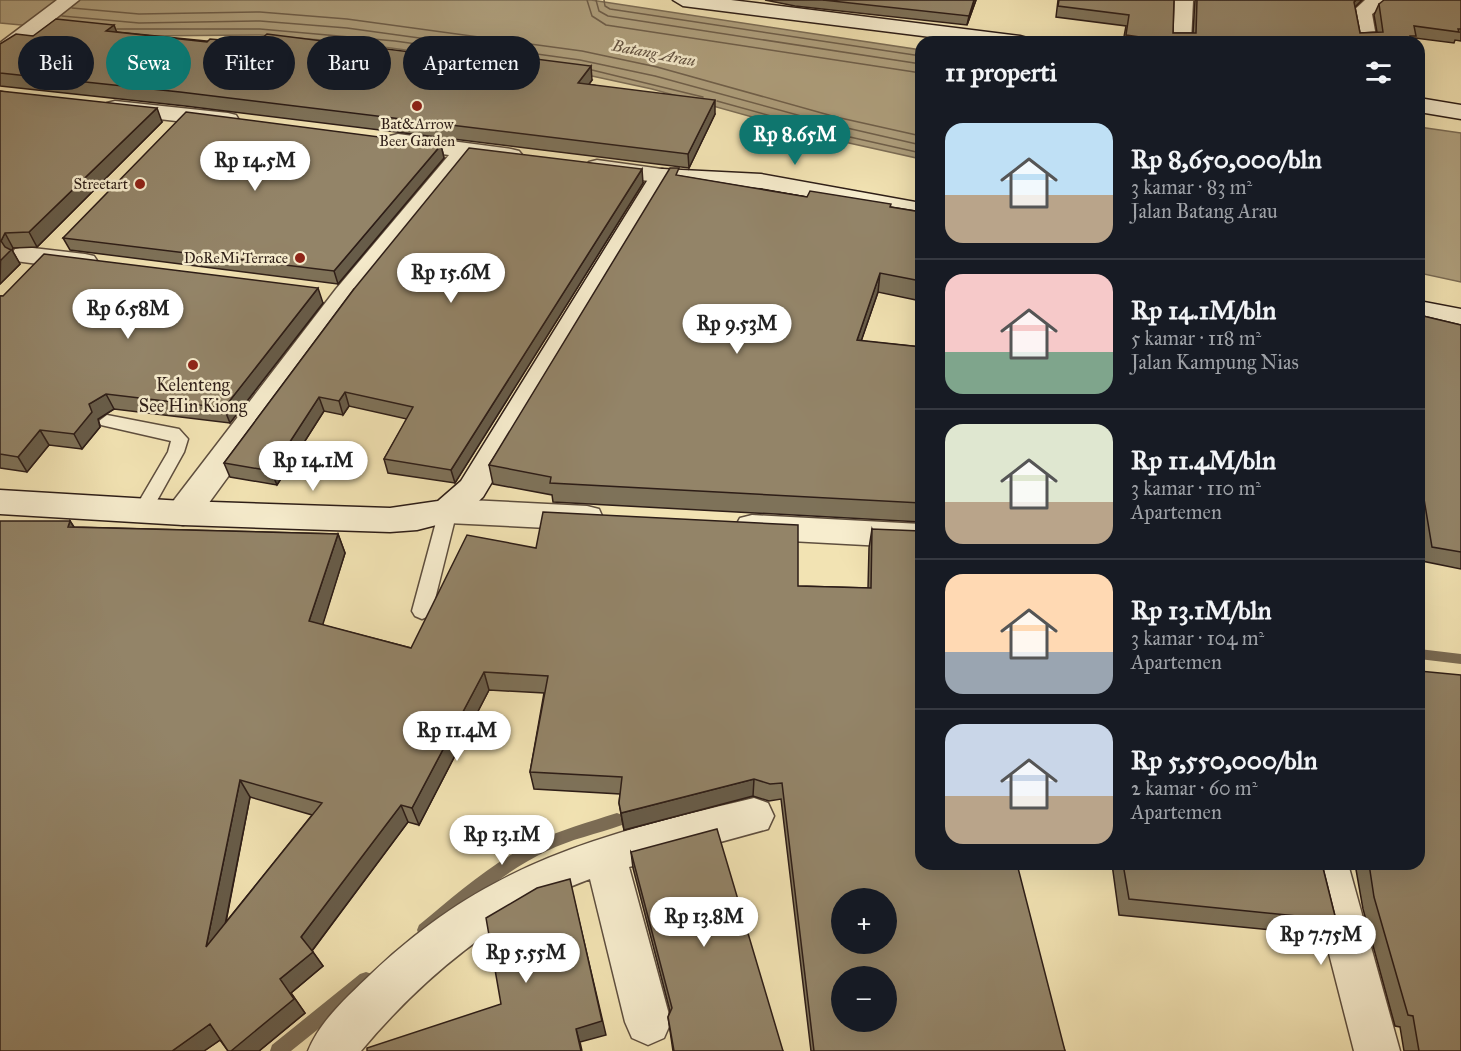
<!DOCTYPE html>
<html lang="id">
<meta charset="utf-8">
<style>
body{margin:0;font-family:"IM FELL Great Primer",serif;background:#20242c;color:#f1f3f6;height:100vh;display:flex;flex-direction:column;font-size:22px;white-space:nowrap}
*{box-sizing:border-box;margin:0}
p{font-size:20px;color:#9ea1a6}
.icon{flex:none;width:33px;height:33px;fill:none;stroke:currentColor;stroke-width:2;stroke-linecap:round;stroke-linejoin:round}
.map{position:relative;flex:1;overflow:hidden}
.sheet{position:absolute;left:915px;top:36px;width:510px;height:834px;display:flex;flex-direction:column;background:#171b24;border-radius:18px;box-shadow:0 6px 24px #0002}
.sheet>*{flex:none}
.top-card{position:absolute;left:18px;top:36px;width:570px;height:54px;display:flex;gap:12px}
.fabs{position:absolute;left:831px;top:888px;display:grid;gap:12px}
.fabs a{display:grid;place-items:center;width:66px;height:66px;border-radius:50%;background:#171b24;box-shadow:0 6px 24px #0002;font-size:30px}
.price{position:absolute;translate:-50% -51px;padding:0 14px;border-radius:21px;background:#fff;color:#222;font-size:20px;line-height:39px;filter:drop-shadow(0 2px 3px #0008)}
.price::after{content:'';position:absolute;left:50%;top:36px;width:18px;height:14px;margin-left:-9px;background:inherit;clip-path:polygon(0 0,100% 0,50% 100%)}
.price.current{background:#0f766e;color:#fff}
ul{padding:0;list-style:none}
li{display:flex;align-items:center;gap:18px;height:150px;padding:0 30px}
li+li{border-top:2px solid #363941}
li span{display:grid;place-items:center;flex:none;width:168px;height:120px;border-radius:18px;color:#555}
li>.icon{margin-inline-start:auto}
span .icon{width:72px;height:72px;fill:#fffc;stroke-width:1}
li b{font-size:26px}
h2{display:flex;justify-content:space-between;align-items:center;height:72px;padding:0 30px;font-size:26px}
.pill{padding:0 21px;border-radius:27px;background:#171b24;box-shadow:0 6px 24px #0002;font-size:21px;line-height:54px}
.pill.current{background:#0f766e;color:#fff}
.map>svg:first-child{display:block}
.water{fill:#afa07e;stroke:#7b6c55;stroke-width:1.5}
.lines{fill:none;stroke-linecap:round;stroke-linejoin:round}
.shore{stroke:#6e5e4a;stroke-width:1.5}
.stream{fill:#7b6c55;fill-rule:evenodd}
.lane-casing{stroke:#5e4e3e;stroke-width:3}
.street-casing{stroke:#5e4e3e;stroke-width:3}
.secondary-casing{stroke:#2d1d17;stroke-width:3}
.lane{fill:#f7edce;fill-rule:evenodd}
.street{fill:#f7edce;fill-rule:evenodd}
.secondary{fill:#f7edce;fill-rule:evenodd}
.wall{fill:#7e7259;stroke:#2d1d17;stroke-width:1.5;fill-rule:evenodd}
.shaded-wall{fill:#675c49;stroke:#2d1d17;stroke-width:1.5}
.building{fill:#938468;stroke:#2d1d17;stroke-width:1.5;fill-rule:evenodd}
.poi-dot{fill:#8f2418;stroke:#f7edce;stroke-width:2}
.labels{text-anchor:middle;dominant-baseline:central;stroke-width:5;stroke-linejoin:round;paint-order:stroke}
.far-poi-label{font-size:15px;fill:#2d1d17;stroke:#f7edce;text-anchor:end}
.far-water-label{font-size:16px;font-style:italic;fill:#615140;stroke:#f7edce}
.poi-label{font-size:18px;fill:#2d1d17;stroke:#f7edce}
</style>
<div class="map">
<svg width="1461" height="1051" viewBox="0 0 1461 1051">
<rect width="100%" height="100%" fill="#f2e3b3"/>
<filter id="stains"><feTurbulence type="fractalNoise" baseFrequency=".00333" numOctaves="4"/><feColorMatrix values="0 0 0 0 .2 0 0 0 0 .09 0 0 0 0 .02 0 0 0 .5 -.17"/></filter>
<radialGradient id="worn" r=".72"><stop offset=".6" stop-color="#630" stop-opacity="0"/><stop offset="1" stop-color="#630" stop-opacity=".3"/></radialGradient>
<path class="water" d="M0,0h591l330,50v109l-90,-20 -179,-50 -74,-16 -232,-31 -86,-7 -122,1 -138,-13z
M1419,127l42,6v149l-42,-9z"/>
<g class="lines">
<path class="shore" d="M587,0l5,16 14,9 315,48
M596,0l3,11 9,5 313,48
M604,0l1,6 5,3 311,47
M72,8l67,6 121,-2 87,7 235,32 75,16 179,50 85,19
M62,16l77,7 121,-2 87,7 233,32 75,16 179,49 87,20
M117,29h143l135,12 107,15
M592,70l111,27
M717,101l115,32 89,20"/>
<path class="stream" d="M1419,649l42,5v10l-42,-5z
M617,813l5,2 2,5 -2,5c-25,9 -51,14 -75,26 -43,20 -80,54 -116,84l-6,3 -6,-3 -2,-5 2,-5c36,-30 72,-62 114,-82 27,-13 56,-21 84,-30z
M366,972l6,2 2,6 -2,6 -81,65h-21l2,-6 88,-71z"/>
<g class="lane-casing">
<path id="lane" d="M107,415l72,14 9,10 -4,13 -35,63h-12l-3,-5 34,-58 3,-11 -70,-16 -2,-4z
M448,504l6,2 3,5 -25,100 -3,5 -7,3 -7,-3 -3,-5 27,-100 3,-5z"/>
</g>
<g class="street-casing">
<path id="street" d="M57,0h22l-72,57 -7,2v-16z
M1365,0h96v7l-82,2 -7,5 5,28h-20l-5,-30z
M1173,1h20l-2,41h-20z
M115,101l113,12 8,2 3,5 -3,5 -8,2 -121,-14 -3,-5 3,-5z
M398,134l113,15 8,2 4,5 -4,5 -8,2 -40,-5 -115,143 -161,221 -12,3 -12,-3 -4,-9 4,-9 165,-215 113,-134 -59,-9 -4,-5 4,-5z
M597,160l65,9 9,2 3,5 -3,5 -9,2 -73,-11 -4,-5 4,-5z
M24,247l61,7 9,2 4,6 -4,6 -9,2 -70,-9 -4,-6 4,-6z
M448,499l139,7 12,3 4,9 -4,9 -12,3 -139,-7 -12,-4 -4,-8 4,-8z
M752,515l169,9v24l-169,-9 -12,-3 -5,-9 5,-9z
M754,798l14,5 6,13 -6,13 -139,38 42,155 -7,16 -16,7 -16,-7 -7,-16 -35,-143c-88,32 -169,100 -229,172h-53c12,-30 39,-54 63,-77 119,-113 229,-139 383,-176z
M1306,864h42l52,187h-46z"/>
</g>
<g class="secondary-casing">
<path id="secondary" d="M673,0h58l289,36 7,2 3,4h-59l-288,-36z
M1419,98l42,7v14l-42,-7z
M662,169l99,5 160,29v14l-160,-29 -91,-4 -187,313 -23,22 -43,11 -27,2 -207,-7 -183,-11v-24l183,11 207,7 48,-7 23,-20 189,-305 3,-5z
M1419,301l42,8v18l-42,-10z"/>
</g>
<use href="#lane" class="lane"/>
<use href="#street" class="street"/>
<use href="#secondary" class="secondary"/>
</g>
<path class="wall" d="M765,0h211l-9,25 -172,-19z
M1058,0h116l-1,33h20l2,-33h167l-7,7 5,26 17,-1 -3,-17 5,-11 82,-4v41l-6,-1 -1,3 -39,-5 -2,4h-290l3,-16 -70,-9z
M117,32l475,48 -3,4 126,30 -26,54 -504,-62 -185,-20v-42l33,-8z
M0,91l162,31 -125,125 -24,1 -1,2 8,14 -20,20z
M441,145l3,13 -106,126 -268,-34 -7,-12z
M679,176l128,21 84,10 30,5v89l-43,-9 -17,49 60,6v175l-368,-20 -1,-7 -59,-11 -4,-19z
M643,183l-188,300 -67,-10 -4,-14 23,-40 -58,-13 -6,9 -19,-4 -47,74 -47,-8 -6,-14 130,-174z
M0,296l323,7 -93,120 -116,-14 -16,10 2,8 -18,22 -33,-4 -22,27 -27,-4z
M1419,315l42,10v244l-39,-8 -3,-21z
M70,521l4,6 264,7 7,19 -23,72 89,23 125,-100 262,38 70,2 1,-40 3,-19 193,522h-254l-30,-252 -12,2 -16,-5 -129,34 -5,-27 1,-9 -86,-5 -4,-17 14,-79 -55,-3 -70,135 -11,-3 -96,129 11,15 -32,27 14,20 -46,38h-31l-8,-11 -16,11h-204zM250,797l62,18 -86,107z
M631,852l152,199h-110l-5,-34 2,-6 -37,-143z
M1112,864h210l14,56 -14,15 -203,-20z
M1355,864h64l42,187h-57l-4,-24 -5,-1 -32,-117z"/>
<path class="shaded-wall" d="M974,0h2l-9,25 2,-9z
M1356,0h6l-12,12 4,-10z
M114,25l5,13 -13,-7z
M591,66l1,14 -12,17 -2,-14z
M715,100v14l-26,54 -1,-14z
M157,108l5,14 -125,125 -8,-15z
M441,145l3,13 -106,126 -4,-13z
M642,169l1,14 -188,300 -4,-13z
M5,233l8,15 -1,2 8,14 -20,20 1,-43z
M880,273l-2,19 -23,67 2,-19z
M318,288l5,15 -93,120 -6,-15z
M345,392l4,14 -6,9 -4,-14z
M106,394l8,15 -16,10 2,8 -18,22 -8,-15 15,-30z
M319,397l5,14 -47,74 -6,-14z
M40,430l9,15 -22,27 -9,-15z
M70,521l12,19 -14,-13z
M338,534l7,19 -27,87 -9,-19z
M484,672l5,18 -70,135 -7,-17z
M754,779l-1,17 -129,34 -3,-17z
M240,780l10,17 -32,164 -12,-14z
M401,805l7,17 -97,130 -10,-15z
M573,895l33,140 -26,7 2,9 -6,-22z
M313,952l10,14 -32,27 14,20 -46,38h-28l49,-72z
M210,1024l13,14 -19,13h-32z"/>
<path class="building" d="M823,0h151l-5,16z
M1059,0h115l-1,33h23l1,-33h159l-2,2 6,31 23,-1 -4,-28 5,-4h77v29h-3l1,3 -45,-6 2,10h-6l1,6h-236l-49,-7 3,-20 -71,-9z
M56,19l58,6 -8,6 101,11 3,-3 46,4 11,-9 231,29 7,-8 86,11 -13,17 137,17 -27,54 -508,-62 -180,-19v-29l16,-10 17,2z
M0,91l157,17 -128,124 -24,1 -4,8 4,6 6,3 -11,11z
M186,112l255,33 -107,126 -271,-33z
M469,148l173,21 -191,301 -67,-11 29,-52 -68,-15 -6,9 -20,-4 -48,74 -47,-8 130,-174z
M670,168h9l-3,7 131,22 3,-6 81,13 -1,3 31,5v69l-41,-8 -23,67 64,7v156l-371,-20 1,-6 -62,-12z
M44,254l274,34 -94,120 -118,-14 -17,10 3,8 -18,22 -34,-4 -22,27 -18,-3v-158h3z
M1419,315l42,10v227l-29,-5 -12,-72 -1,-1z
M543,512l255,13v61l73,2 1,-59 49,2v333h96l48,187h-251l-32,-268 -12,1 -16,-5 -133,34 -2,-10 3,-26 -92,-5 18,-96 -64,-4 -72,136 -11,-3 -100,132 12,15 -33,27 14,20 -63,52h-3l-18,-27 -38,27h-172v-530h70l-2,6 270,7 -29,87 102,27 56,-113 69,13zM240,780l82,23 -116,144zM842,898h44v46h-44zM842,976h44v46h-44z
M1419,671l42,4v376h-42l-6,-35 -5,-1 -34,-118 -5,-33h50z
M717,829l66,222h-109l-6,-34 4,-9 -41,-156z
M1123,864h199l14,56 -207,-21z
M570,879l32,142 -26,8 5,22h-214v-3l134,-44 -15,-86 51,-30z"/>
<g class="poi-dot">
<circle cx="417" cy="106" r="6"/>
<circle cx="140" cy="184" r="6"/>
<circle cx="300" cy="258" r="6"/>
<circle cx="193" cy="365" r="6"/>
</g>
<g class="labels">
<g class="far-poi-label">
<text x="417" y="124" text-anchor="middle">Bat&amp;Arrow<tspan x="417" dy="17">Beer Garden</tspan></text>
<text x="128" y="184">Streetart</text>
<text x="288" y="258">DoReMi Terrace</text>
</g>
<g class="far-water-label">
<text transform="translate(654 53) rotate(11)">Batang Arau</text>
</g>
<g class="poi-label">
<text x="193" y="385">Kelenteng<tspan x="193" dy="21">See Hin Kiong</tspan></text>
</g>
</g>
<rect width="100%" height="100%" filter="url(#stains)"/>
<rect width="100%" height="100%" fill="url(#worn)"/>
</svg>
<div class="fabs">
<a>+</a>
<a>−</a>
</div>
<b class="price current" style="left:795px;top:166px">Rp 8.65M</b>
<b class="price" style="left:255px;top:192px">Rp 14.5M</b>
<b class="price" style="left:451px;top:304px">Rp 15.6M</b>
<b class="price" style="left:128px;top:340px">Rp 6.58M</b>
<b class="price" style="left:737px;top:355px">Rp 9.53M</b>
<b class="price" style="left:313px;top:492px">Rp 14.1M</b>
<b class="price" style="left:457px;top:762px">Rp 11.4M</b>
<b class="price" style="left:502px;top:866px">Rp 13.1M</b>
<b class="price" style="left:704px;top:948px">Rp 13.8M</b>
<b class="price" style="left:1321px;top:966px">Rp 7.75M</b>
<b class="price" style="left:526px;top:984px">Rp 5.55M</b>
<div class="top-card">
<a class="pill">Beli</a>
<a class="pill current">Sewa</a>
<a class="pill">Filter</a>
<a class="pill">Baru</a>
<a class="pill">Apartemen</a>
</div>
<section class="sheet">
<h2>11 properti<svg class="icon" aria-label="filters" viewBox="0 0 24 24"><path d="M4 7h16M4 17h16"/><circle cx="9" cy="7" r="2"/><circle cx="15" cy="17" r="2"/></svg></h2>
<ul>
<li><span style="background:linear-gradient(#bfe0f5 60%,#b9a48a 0)"><svg class="icon" aria-label="home" viewBox="0 0 24 24"><path d="M3 11l9-7 9 7M6 9v11h12V9"/></svg></span><div><b>Rp 8,650,000/bln</b><p>3 kamar · 83 m²</p><p>Jalan Batang Arau</p></div></li>
<li><span style="background:linear-gradient(#f6c9c9 65%,#7fa58c 0)"><svg class="icon" aria-label="home" viewBox="0 0 24 24"><path d="M3 11l9-7 9 7M6 9v11h12V9"/></svg></span><div><b>Rp 14.1M/bln</b><p>5 kamar · 118 m²</p><p>Jalan Kampung Nias</p></div></li>
<li><span style="background:linear-gradient(#dfe7d0 65%,#b9a48a 0)"><svg class="icon" aria-label="home" viewBox="0 0 24 24"><path d="M3 11l9-7 9 7M6 9v11h12V9"/></svg></span><div><b>Rp 11.4M/bln</b><p>3 kamar · 110 m²</p><p>Apartemen</p></div></li>
<li><span style="background:linear-gradient(#ffd9b3 65%,#9aa5b1 0)"><svg class="icon" aria-label="home" viewBox="0 0 24 24"><path d="M3 11l9-7 9 7M6 9v11h12V9"/></svg></span><div><b>Rp 13.1M/bln</b><p>3 kamar · 104 m²</p><p>Apartemen</p></div></li>
<li><span style="background:linear-gradient(#c9d6e8 60%,#b9a48a 0)"><svg class="icon" aria-label="home" viewBox="0 0 24 24"><path d="M3 11l9-7 9 7M6 9v11h12V9"/></svg></span><div><b>Rp 5,550,000/bln</b><p>2 kamar · 60 m²</p><p>Apartemen</p></div></li>
</ul>
</section>
</div>
